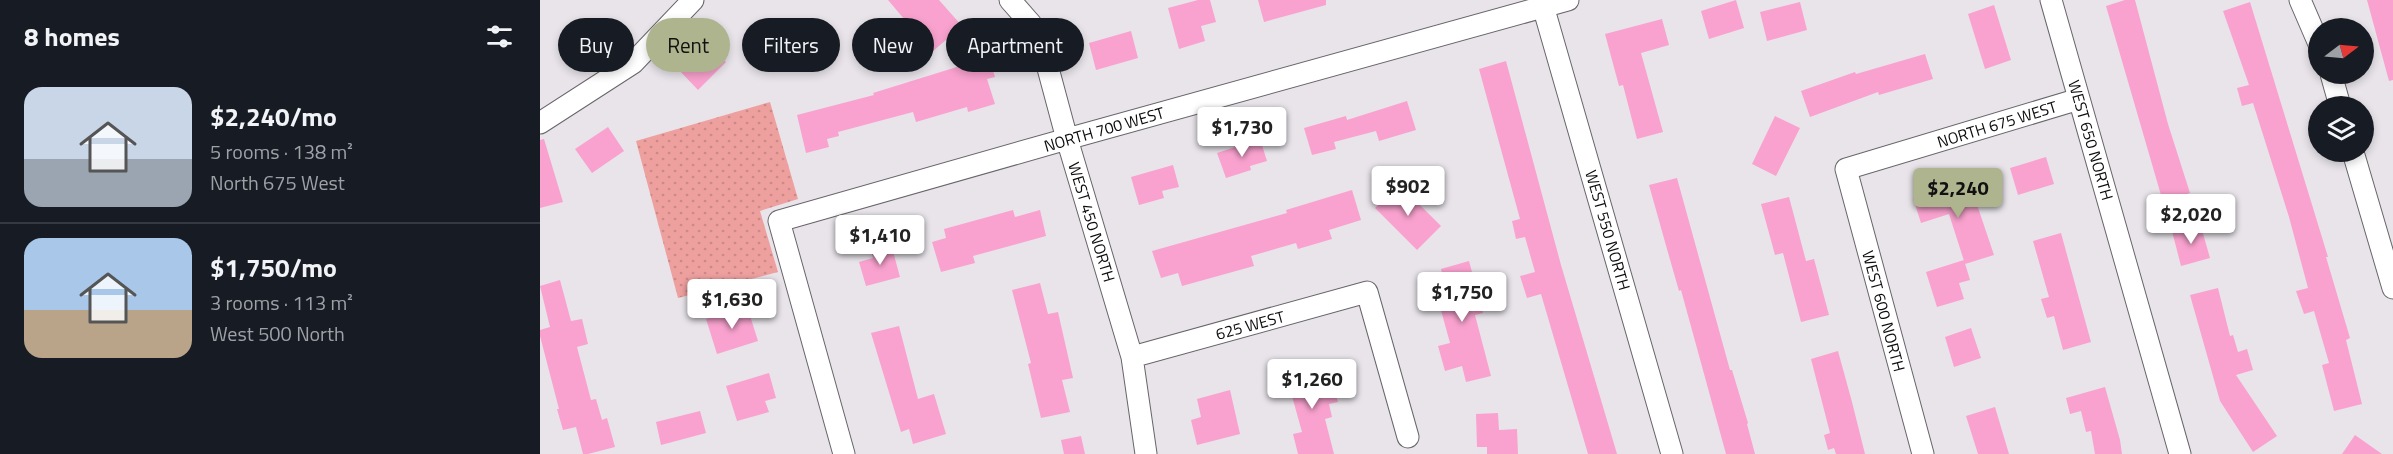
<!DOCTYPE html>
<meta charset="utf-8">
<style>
body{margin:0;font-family:"Titillium Web",sans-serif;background:#20242c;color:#f1f3f6;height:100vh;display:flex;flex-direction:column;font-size:22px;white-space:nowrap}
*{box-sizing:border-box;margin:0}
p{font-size:20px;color:#9ea1a6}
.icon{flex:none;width:33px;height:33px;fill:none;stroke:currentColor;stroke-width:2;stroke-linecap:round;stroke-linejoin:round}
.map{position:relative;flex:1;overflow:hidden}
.side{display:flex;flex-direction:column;background:#171b24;width:540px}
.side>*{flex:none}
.guide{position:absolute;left:18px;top:18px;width:570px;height:54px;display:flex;gap:12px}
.needle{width:39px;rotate:74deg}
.buttons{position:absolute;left:1768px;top:18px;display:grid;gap:12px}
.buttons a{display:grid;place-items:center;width:66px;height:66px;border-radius:50%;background:#171b24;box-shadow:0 3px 9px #0003;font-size:30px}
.price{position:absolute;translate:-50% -51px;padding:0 14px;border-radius:6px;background:#fff;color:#222;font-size:20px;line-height:39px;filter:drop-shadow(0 2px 3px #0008)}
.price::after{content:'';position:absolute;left:50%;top:36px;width:18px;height:14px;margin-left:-9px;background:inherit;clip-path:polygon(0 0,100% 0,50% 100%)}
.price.selected{background:#adb48e;color:#111}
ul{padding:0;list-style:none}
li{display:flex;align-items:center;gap:18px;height:150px;padding:0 24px}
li+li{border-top:2px solid #363941}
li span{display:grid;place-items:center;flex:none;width:168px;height:120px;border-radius:18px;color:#555}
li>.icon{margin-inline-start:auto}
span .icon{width:72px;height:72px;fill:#fffc;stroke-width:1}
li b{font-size:26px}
h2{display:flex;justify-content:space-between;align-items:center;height:72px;padding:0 24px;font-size:26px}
.pill{padding:0 21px;border-radius:27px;background:#171b24;box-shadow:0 3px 9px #0003;font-size:21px;line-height:54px}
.pill.selected{background:#adb48e;color:#111}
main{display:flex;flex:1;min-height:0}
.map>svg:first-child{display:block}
.park{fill:url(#park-dots)}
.building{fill:#f9a2cf}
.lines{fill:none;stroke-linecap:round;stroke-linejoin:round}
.minor-casing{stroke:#68656a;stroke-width:23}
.minor{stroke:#fff;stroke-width:21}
.labels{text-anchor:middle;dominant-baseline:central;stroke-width:6;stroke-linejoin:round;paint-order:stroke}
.street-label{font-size:16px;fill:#0d0c0d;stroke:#fff}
</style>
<main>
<section class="side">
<h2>8 homes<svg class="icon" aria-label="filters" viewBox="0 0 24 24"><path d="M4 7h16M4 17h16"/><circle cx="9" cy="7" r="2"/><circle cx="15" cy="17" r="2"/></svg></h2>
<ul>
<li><span style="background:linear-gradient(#c9d6e8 60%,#9aa5b1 0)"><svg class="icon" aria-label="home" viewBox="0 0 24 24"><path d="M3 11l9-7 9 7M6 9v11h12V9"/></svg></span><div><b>$2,240/mo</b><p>5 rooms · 138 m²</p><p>North 675 West</p></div></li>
<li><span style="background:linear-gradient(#a9c7e8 60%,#b9a48a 0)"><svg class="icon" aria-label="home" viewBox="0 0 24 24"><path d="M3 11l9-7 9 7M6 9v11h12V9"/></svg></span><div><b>$1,750/mo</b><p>3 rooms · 113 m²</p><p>West 500 North</p></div></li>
</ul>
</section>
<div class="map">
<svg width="1853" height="454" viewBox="0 0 1853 454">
<defs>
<pattern id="park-dots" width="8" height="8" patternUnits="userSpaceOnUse" patternTransform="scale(1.5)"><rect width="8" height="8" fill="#eea09f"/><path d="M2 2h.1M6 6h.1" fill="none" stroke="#cb8988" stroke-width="1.8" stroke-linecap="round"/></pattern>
</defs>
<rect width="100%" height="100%" fill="#e8e4ea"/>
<path class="park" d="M230,102l28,97 -38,12 18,61 -100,26 -42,-157z"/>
<path class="building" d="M348,0h51l23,26 -30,26z
M658,0h12l6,22 -15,4 4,15 -26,8 -11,-41z
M718,0h68v5l-62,17z
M1196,0l8,28 -35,11 -8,-28z
M1585,0h10l33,124 22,69 -27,9 -57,-196z
M1827,0h26v80l-4,1z
M1260,2l7,28 -40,11 -7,-29z
M1710,2l78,255h-2l24,81 -4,2 16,64 -28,7 -12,-46 7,-2 -15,-52 -10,3 -8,-23 12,-3 -19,-71 -36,-114 -11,3 -5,-18 12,-3 -26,-74z
M1454,5l17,55 -26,9 -17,-55z
M1122,19l7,26 -28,8 22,79 -26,7 -14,-54 -4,1 -14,-52z
M591,31l7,27 -42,12 -7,-27z
M165,41l21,21 -28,28 -20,-21z
M1385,54l8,25 -54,16 -1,-3 -68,25 -9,-26 54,-19 1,2z
M449,57l6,20 -8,2 8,25 -27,8 -1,-5 -51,15 -3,-10 -75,20 1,4 -12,3 2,8 -23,6 -9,-38 77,-20 -1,-2z
M966,61l55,204 56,189h-29l-47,-160 -14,4 -7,-22 15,-4 -10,-35 -9,2 -4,-18 8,-2 -41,-150z
M867,101l9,29 -37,11 -3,-10 -42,11 2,7 -24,6 -8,-27 42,-12 1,4z
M1235,116l25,12 -24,48 -24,-12z
M68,127l16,24 -32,22 -17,-24z
M4,139l19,63 -23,6v-68z
M720,139l7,22 -17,5 1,4 -25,8 -9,-25z
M1506,157l8,27 -36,11 -8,-27z
M633,165l6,22 -17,4 2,7 -25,7 -8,-28z
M1137,178l53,192h2l16,53 -1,1 8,30h-29l-45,-164 -2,1 -14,-49 -16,-57z
M1429,181l25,74 -29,9 -16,-50 -28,9 -8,-25z
M859,184l42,42 -24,24 -42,-42z
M812,190l9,30 -32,10 3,9 -34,10 -2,-6 -45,13 3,10 -72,20 -4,-13 -17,5 -9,-27 135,-38 -1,-3z
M1249,197l17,64 8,-2 15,56 -28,7 -18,-69 -8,2 -14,-51z
M473,210l2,7 25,-7 6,26 -73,20 2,7 -34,9 -9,-30 14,-4 -2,-9z
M1660,223l10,35 -29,8 -9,-35z
M1521,233l30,109 -28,8 -9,-34 -7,2 -6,-19 8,-2 -16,-56z
M351,244l9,33 -34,9 -7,-24 14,-4 -3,-9z
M1424,260l6,20 -11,3 5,16 -27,8 -11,-35z
M929,261l14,52 -8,2 16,61 -25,6 -4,-16 -17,5 -7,-25 12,-3 -14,-51 10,-3 -5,-20z
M20,280l11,41 11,-2 6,25 -11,3 14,53 5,-1 6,21 5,-2 8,29 -27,7h-5l-7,-27 -13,3 -6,-21h2l-19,-73v-6l10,-3 -10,-41z
M500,283l8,31 10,-2 15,66 -11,2 8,32 -29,6 -13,-54 3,-1 -19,-73z
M1678,288l12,48 3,-1 5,17 9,-3 6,21 -17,5 41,61 -24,16 -33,-51 -30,-106z
M207,306l11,35 -41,13 -11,-35z
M359,326l19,73 16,-5 12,40 -33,10 -4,-15 -8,3 -30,-99z
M1431,328l10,30 -27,9 -9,-30z
M1298,351l14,51 13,52h-29l-2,-6 -6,2 -4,-15 6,-2 -19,-74z
M772,364l5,17 14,-4 7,25 -9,2 3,13 -7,2 9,35h-36l-5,-20 9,-2 -17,-61z
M229,373l7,25 -11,3 4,11 -32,9 -11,-35z
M1565,387l15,53 2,14h-27l-4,-23 -5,1 -5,-21 -11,3 -4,-16z
M690,390l10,44 -43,11 -6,-25 10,-3 -4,-18z
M1455,407l14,47h-31l-12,-38z
M160,411l6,22 -45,12 -5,-23z
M958,413l1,17 18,-1 1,25h-31v-7h-10l-1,-33z
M1815,435l27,19h-40z
M541,436l4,18h-21l-3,-14z"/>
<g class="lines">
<g class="minor-casing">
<path id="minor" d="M470,0l21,24 11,22 25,93 65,218 14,97
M1511,0l129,454
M1760,0l19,44
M1003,6l129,448
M1791,74l9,32
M0,123l93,-60 60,-63
M1813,152l40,136
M592,357l235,-65 41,145
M304,454l-65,-233 288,-82 501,-139
M1383,454l-77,-285 233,-70"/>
</g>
<use href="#minor" class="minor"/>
</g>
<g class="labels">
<g class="street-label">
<text transform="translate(1457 124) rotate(-17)">NORTH 675 WEST</text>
<text transform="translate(564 129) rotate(-16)">NORTH 700 WEST</text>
<text transform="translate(1551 140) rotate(74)">WEST 650 NORTH</text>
<text transform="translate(552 222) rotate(73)">WEST 450 NORTH</text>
<text transform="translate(1068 230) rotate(74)">WEST 550 NORTH</text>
<text transform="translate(1344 311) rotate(75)">WEST 600 NORTH</text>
<text transform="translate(710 325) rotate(-15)">625 WEST</text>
</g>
</g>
</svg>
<div class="buttons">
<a><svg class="needle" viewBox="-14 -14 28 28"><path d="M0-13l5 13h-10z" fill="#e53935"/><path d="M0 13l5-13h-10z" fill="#9ea1a6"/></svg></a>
<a><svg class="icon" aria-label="layers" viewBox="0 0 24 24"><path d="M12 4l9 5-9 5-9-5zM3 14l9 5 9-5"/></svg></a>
</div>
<b class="price" style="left:702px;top:158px">$1,730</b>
<b class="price" style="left:868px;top:217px">$902</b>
<b class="price selected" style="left:1418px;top:219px">$2,240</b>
<b class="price" style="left:1651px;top:245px">$2,020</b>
<b class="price" style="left:340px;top:266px">$1,410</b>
<b class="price" style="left:922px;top:323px">$1,750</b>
<b class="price" style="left:192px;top:330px">$1,630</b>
<b class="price" style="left:772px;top:410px">$1,260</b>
<div class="guide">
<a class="pill">Buy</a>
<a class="pill selected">Rent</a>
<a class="pill">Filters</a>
<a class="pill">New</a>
<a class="pill">Apartment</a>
</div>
</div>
</main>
